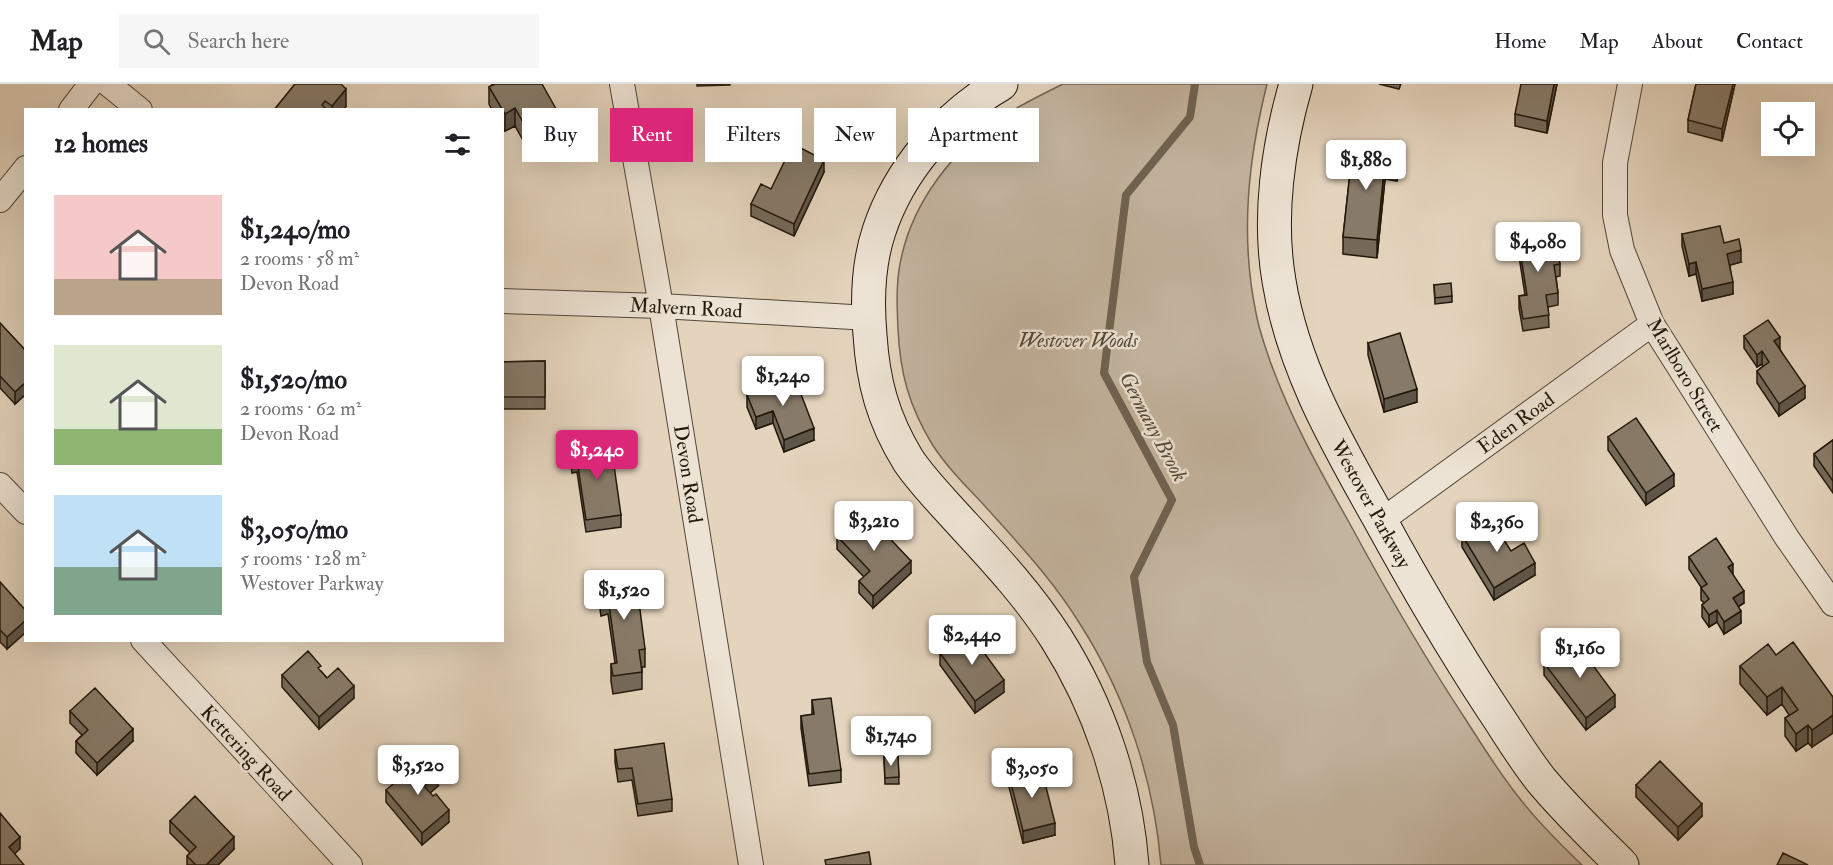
<!DOCTYPE html>
<meta charset="utf-8">
<style>
body{margin:0;font-family:"IM FELL Double Pica",serif;background:#f6f6f6;color:#202124;height:100vh;display:flex;flex-direction:column;font-size:22px;white-space:nowrap}
*{box-sizing:border-box;margin:0}
p{font-size:20px;color:#757577}
.icon{flex:none;width:33px;height:33px;fill:none;stroke:currentColor;stroke-width:2;stroke-linecap:round;stroke-linejoin:round}
.map{position:relative;flex:1;overflow:hidden}
.sheet{position:absolute;left:24px;top:24px;width:480px;height:534px;display:flex;flex-direction:column;background:#fff;border-radius:0px;box-shadow:0 6px 24px #0002}
.sheet>*{flex:none}
.top-card{position:absolute;left:522px;top:24px;width:570px;height:54px;display:flex;gap:12px}
.buttons{position:absolute;left:1761px;top:18px;display:grid;gap:12px}
.buttons a{display:grid;place-items:center;width:54px;height:54px;border-radius:0px;background:#fff;box-shadow:0 6px 24px #0002;font-size:30px}
.price{position:absolute;translate:-50% -51px;padding:0 14px;border-radius:6px;background:#fff;color:#222;font-size:20px;line-height:39px;filter:drop-shadow(0 2px 3px #0008)}
.price::after{content:'';position:absolute;left:50%;top:36px;width:18px;height:14px;margin-left:-9px;background:inherit;clip-path:polygon(0 0,100% 0,50% 100%)}
.price.current{background:#db2777;color:#fff}
ul{padding:0;list-style:none}
li{display:flex;align-items:center;gap:18px;height:150px;padding:0 30px}
li span{display:grid;place-items:center;flex:none;width:168px;height:120px;border-radius:0px;color:#555}
li>.icon{margin-inline-start:auto}
span .icon{width:72px;height:72px;fill:#fffc;stroke-width:1}
li b{font-size:26px}
h2{display:flex;justify-content:space-between;align-items:center;height:72px;padding:0 30px;font-size:26px}
.tag{padding:0 21px;border-radius:0px;background:#fff;box-shadow:0 6px 24px #0002;font-size:21px;line-height:54px}
.tag.current{background:#db2777;color:#fff}
header{display:flex;align-items:center;gap:36px;box-sizing:border-box;height:84px;padding:0 30px;background:#fff;border-bottom:2px solid #e0e0e0}
header strong{font-size:28px}
nav{display:flex;gap:33px;margin-inline-start:auto;font-size:21px}
.search{width:420px;height:54px;background:#f6f6f6;display:flex;align-items:center;gap:15px;box-sizing:border-box;padding:0 21px;border-radius:0px;color:#757577;font-size:22px}
.map>svg:first-child{display:block}
.green{fill:#c3b49f;stroke:#726655;stroke-width:1.5}
.lines{fill:none;stroke-linecap:round;stroke-linejoin:round}
.stream{stroke:#6f6251;stroke-width:8}
.street-casing{stroke:#524738;stroke-width:26}
.secondary-casing{stroke:#22180b;stroke-width:35}
.street{stroke:#ede3d4;stroke-width:24}
.secondary{stroke:#ede3d4;stroke-width:33}
.wall{fill:#746959;stroke:#22180b;stroke-width:1.5}
.shaded-wall{fill:#5e5549;stroke:#22180b;stroke-width:1.5}
.building{fill:#877a68;stroke:#22180b;stroke-width:1.5}
.labels{text-anchor:middle;dominant-baseline:central;stroke-width:5;stroke-linejoin:round;paint-order:stroke}
.street-label{font-size:20px;fill:#22180b;stroke:#ede3d4}
.park-label{font-size:20px;font-style:italic;fill:#524737;stroke:#ede3d4}
.water-label{font-size:21px;font-style:italic;fill:#554a3a;stroke:#ede3d4}
</style>
<header>
<strong>Map</strong>
<div class="search"><svg class="icon" aria-label="search" viewBox="0 0 24 24"><circle cx="10" cy="10" r="6"/><path d="M15 15l6 6"/></svg>Search here</div>
<nav><a>Home</a><a>Map</a><a>About</a><a>Contact</a></nav>
</header>
<div class="map">
<svg width="1833" height="781" viewBox="0 0 1833 781">
<rect width="100%" height="100%" fill="#e4d4bd"/>
<filter id="stains"><feTurbulence type="fractalNoise" baseFrequency=".00333" numOctaves="4"/><feColorMatrix values="0 0 0 0 .2 0 0 0 0 .09 0 0 0 0 .02 0 0 0 .5 -.17"/></filter>
<radialGradient id="worn" r=".72"><stop offset=".6" stop-color="#630" stop-opacity="0"/><stop offset="1" stop-color="#630" stop-opacity=".3"/></radialGradient>
<path class="green" d="M1063,0h204c-19,76 -27,152 -11,229 3,17 9,33 14,48 21,58 50,110 80,163 36,67 74,132 116,196 16,25 32,51 51,75 19,25 42,48 65,70h-421c-7,-85 -35,-169 -81,-241 -27,-44 -62,-81 -97,-120 -18,-19 -37,-38 -51,-60 -23,-38 -32,-71 -34,-115 -1,-22 -2,-44 2,-65 11,-61 54,-116 105,-149 19,-12 38,-21 58,-31z"/>
<g class="lines">
<path class="stream" d="M1195,0l-5,33 -64,78 -22,178 68,127 -38,77 13,85 26,63 21,122 6,18"/>
<g class="street-casing">
<path id="street" d="M108,0l32,26
M622,0l39,222 90,559
M1630,0l-15,79v52l7,35 30,74 135,214 46,66
M71,26l20,-26
M0,116l26,-32
M502,217l159,5 208,12
M0,401l26,27
M1381,437l271,-197
M143,556l207,225"/>
</g>
<g class="secondary-casing">
<path id="secondary" d="M1001,0c-55,32 -102,86 -122,147 -11,33 -12,70 -9,104 3,47 13,84 38,125 14,21 33,40 50,59 35,38 70,75 98,119 43,68 70,147 76,227
M1296,0c-18,62 -28,133 -17,197 14,87 58,162 100,237 35,64 71,126 111,187 17,25 32,51 51,75 25,30 53,57 81,85"/>
</g>
<use href="#street" class="street"/>
<use href="#secondary" class="secondary"/>
</g>
<path class="wall" d="M295,0l51,22 -2,4h-70z
M492,0h50l18,49 -31,18 -14,-25 -10,5 -3,-4v-17h-10l-3,-6v-17l3,-2z
M697,0h33v1l-33,1z
M1379,0h22l-2,5z
M1557,0l-10,49 -32,-7v-12z
M1696,0h39l-13,57 -34,-9v-12z
M839,46l-11,24 -12,-5v-6z
M1353,61l45,5v17l-1,14 -12,-2 -8,79 -34,-4v-17z
M824,88l-30,64 -43,-20v-12l20,-15z
M1682,150l59,28 -11,3 3,29 -31,7 -6,-27 -7,2 -7,-30z
M1518,154l42,26v12l-4,1 2,16v12l-10,2 1,20 -26,4 -4,-23v-12l6,-1 -7,-45z
M1434,201l18,11v6l-17,2z
M0,239l26,28v43l-11,10 -15,-16z
M1744,252l36,13 25,49 -26,18 -22,-33v-12l6,-5 -1,-2 -5,3 -13,-19z
M1368,259l49,59 -33,10 -16,-57z
M545,277v48h-43v-47z
M747,311l67,45 -30,12 -11,-29 -17,6 -9,-22z
M1608,353l66,49 -28,19 -38,-55z
M1833,356v53l-19,-27v-12z
M570,361l27,8 24,62v12l-35,5 -9,-60 -5,1 -2,-16z
M1462,451l73,40 -41,25 -32,-53z
M837,452l74,37 -38,35 -14,-15v-12l5,-4 -27,-28z
M1689,473l44,18 11,28 -6,4 3,16 -17,11 -7,-12 -8,5 -7,-10v-12l2,-2 -3,-3v-13l-12,-18z
M598,493l47,72v18h-3v22l-29,5 -2,-13v-17l4,-1 -7,-49 -7,2 -3,-22z
M0,498l26,29v21l-19,17 -7,-7z
M940,569l64,39 -29,21 -35,-48z
M1776,571l57,42 -21,50 -4,-4 -12,8 -11,-15v-18l4,-3 -7,-11 -15,11 -27,-31v-18z
M1544,579l71,44 -29,23 -42,-55z
M321,587l6,7 27,20 -35,31 -37,-42v-12z
M812,616l29,70v12l-32,4 -8,-58v-12l11,-1z
M70,627l63,30 -36,34 -21,-22v-12l6,-6 -12,-12z
M615,666l57,49v12l-34,5 -6,-36 -14,2 -3,-20z
M884,673h14l1,27h-14z
M1009,691l46,60 -32,8 -14,-56z
M1636,701l66,31 -24,24 -42,-43z
M438,702l-8,7 19,29 -27,23 -36,-43v-12z
M170,737l64,28 -16,16h-31v-9l3,-3 -20,-20z"/>
<path class="shaded-wall" d="M1554,0h3l-10,49v-12z
M1733,0h2l-13,57v-12z
M346,5v17l-2,4h-12v-4z
M515,24v18l-10,5v-17z
M560,32v17l-31,18v-18z
M839,40v6l-11,24v-6z
M1398,66v17l-1,14v-18z
M824,76v12l-30,64v-12z
M1385,78v17l-8,79v-18z
M1741,166v12l-14,4v-12z
M1696,178v12l-7,2v-12z
M1733,198v12l-31,7v-12z
M1780,253v12l-6,-8z
M1762,267v13l-5,3v-12z
M26,298v12l-11,10v-12z
M1805,302v12l-26,18v-12z
M1417,305v13l-33,10v-13z
M773,327v12l-17,6v-12z
M814,344v12l-30,12v-12z
M1674,390v12l-28,19v-12z
M911,477v12l-38,35v-12z
M1535,479v12l-41,25v-12z
M1733,480v12l-5,-9z
M1744,507v12l-11,7v-12z
M1717,526v12l-8,5v-12z
M1741,527v12l-17,11v-12z
M26,536v12l-19,17v-12z
M1004,596v12l-29,21v-12z
M354,602v12l-35,31v-12z
M1782,603v17l-15,11v-18z
M1615,611v12l-29,23v-12z
M1833,631v18l-21,14v-17z
M1808,641v18l-12,8v-17z
M133,645v12l-36,34v-12z
M438,690v12l-14,12v-12z
M1702,720v12l-24,24v-13z
M449,726v12l-27,23v-12z
M1055,739v12l-32,8v-12z
M20,753v12l-11,10v-12z
M234,753v12l-16,16h-12z"/>
<path class="building" d="M295,0h46l5,5 -14,17 -7,-5 -3,4 5,5h-53z
M495,0h47l18,32 -31,17 -14,-25 -10,6 -16,-27z
M1521,0h33l-7,37 -32,-7z
M1696,0h37l-11,45 -34,-9z
M827,35l12,5 -11,24 -12,-5z
M793,60l31,16 -30,64 -43,-20 10,-20 10,5z
M1353,61l45,5 -1,13 -12,-1 -8,78 -34,-3z
M1720,142l4,17 15,-4 2,11 -14,4 6,28 -31,7 -6,-27 -7,2 -7,-30z
M1555,148l5,32 -6,1 4,28 -12,2 3,20 -26,4 -4,-23 8,-1 -9,-57z
M1451,199l1,13 -17,2 -1,-13z
M1768,236l12,17 -6,4 31,45 -26,18 -22,-33 12,-9 -7,-11 -5,4 -13,-19z
M0,239l26,28v31l-11,10 -15,-16z
M1400,249l17,56 -33,10 -16,-56z
M545,277v36h-43v-35z
M794,292l20,52 -30,12 -11,-29 -17,6 -9,-22z
M1636,334l38,56 -28,19 -38,-56z
M1833,356v41l-19,-27z
M596,357l1,12 15,-2 9,64 -35,5 -9,-60 -5,1 -2,-16z
M864,427l47,50 -38,35 -14,-15 11,-10 -33,-35z
M1490,434l21,33 13,-8 11,20 -41,25 -32,-53z
M1716,454l17,26 -5,3 16,24 -11,7 8,13 -17,11 -7,-12 -8,5 -7,-10 7,-6 -8,-11 6,-4 -18,-27z
M635,487l10,78 -6,1 3,22 -29,4 -2,-12 6,-1 -9,-66 -7,1 -3,-21z
M0,498l26,29v9l-19,17 -7,-7z
M969,548l35,48 -29,21 -35,-48z
M1574,556l41,55 -29,23 -42,-55z
M1793,558l40,55v18l-21,15 -4,-5 -12,9 -11,-16 13,-8 -16,-23 -15,10 -27,-31 28,-22 8,11z
M308,567l13,15 -3,2 9,10 11,-10 16,18 -35,31 -37,-42z
M95,604l38,41 -36,34 -21,-22 12,-11 -18,-19z
M831,614l10,72 -32,4 -8,-58 13,-2 -2,-14z
M664,659l8,56 -34,5 -6,-36 -14,1 -3,-19z
M884,673h14l1,20 -14,1z
M424,674l14,16 -14,12 9,10 3,-2 13,16 -27,23 -36,-43z
M1660,677l42,43 -24,23 -42,-42z
M1041,683l14,56 -32,8 -14,-56z
M195,712l39,41 -28,28h-10l-9,-9 9,-9 -26,-26z
M0,729l20,24 -11,10 15,18h-24z
M869,768l2,13h-45l-1,-5z
M1783,769l25,12h-31z"/>
<g class="labels">
<g class="street-label">
<text transform="translate(686 224) rotate(3)">Malvern Road</text>
<text transform="translate(1685 291) rotate(59)">Marlboro Street</text>
<text transform="translate(1516 339) rotate(-36)">Eden Road</text>
<text transform="translate(688 390) rotate(81)">Devon Road</text>
<text transform="translate(1371 420) rotate(61)">Westover Parkway</text>
<text transform="translate(246 669) rotate(47)">Kettering Road</text>
</g>
<g class="park-label">
<text x="1078" y="256">Westover Woods</text>
</g>
<g class="water-label">
<text transform="translate(1153 343) rotate(62)">Germany Brook</text>
</g>
</g>
<rect width="100%" height="100%" filter="url(#stains)"/>
<rect width="100%" height="100%" fill="url(#worn)"/>
</svg>
<div class="buttons">
<a><svg class="icon" aria-label="locate" viewBox="0 0 24 24"><circle cx="12" cy="12" r="6"/><path d="M12 2v4M12 18v4M2 12h4M18 12h4"/></svg></a>
</div>
<b class="price" style="left:1366px;top:107px">$1,880</b>
<b class="price" style="left:1538px;top:189px">$4,080</b>
<b class="price" style="left:783px;top:323px">$1,240</b>
<b class="price current" style="left:597px;top:397px">$1,240</b>
<b class="price" style="left:874px;top:468px">$3,210</b>
<b class="price" style="left:1497px;top:469px">$2,360</b>
<b class="price" style="left:624px;top:537px">$1,520</b>
<b class="price" style="left:972px;top:582px">$2,440</b>
<b class="price" style="left:1580px;top:595px">$1,160</b>
<b class="price" style="left:891px;top:683px">$1,740</b>
<b class="price" style="left:418px;top:712px">$3,520</b>
<b class="price" style="left:1032px;top:715px">$3,050</b>
<div class="top-card">
<a class="tag">Buy</a>
<a class="tag current">Rent</a>
<a class="tag">Filters</a>
<a class="tag">New</a>
<a class="tag">Apartment</a>
</div>
<section class="sheet">
<h2>12 homes<svg class="icon" aria-label="filters" viewBox="0 0 24 24"><path d="M4 7h16M4 17h16"/><circle cx="9" cy="7" r="2"/><circle cx="15" cy="17" r="2"/></svg></h2>
<ul>
<li><span style="background:linear-gradient(#f6c9c9 70%,#b9a48a 0)"><svg class="icon" aria-label="home" viewBox="0 0 24 24"><path d="M3 11l9-7 9 7M6 9v11h12V9"/></svg></span><div><b>$1,240/mo</b><p>2 rooms · 58 m²</p><p>Devon Road</p></div></li>
<li><span style="background:linear-gradient(#dfe7d0 70%,#8fb573 0)"><svg class="icon" aria-label="home" viewBox="0 0 24 24"><path d="M3 11l9-7 9 7M6 9v11h12V9"/></svg></span><div><b>$1,520/mo</b><p>2 rooms · 62 m²</p><p>Devon Road</p></div></li>
<li><span style="background:linear-gradient(#bfe0f5 60%,#7fa58c 0)"><svg class="icon" aria-label="home" viewBox="0 0 24 24"><path d="M3 11l9-7 9 7M6 9v11h12V9"/></svg></span><div><b>$3,050/mo</b><p>5 rooms · 128 m²</p><p>Westover Parkway</p></div></li>
</ul>
</section>
</div>
